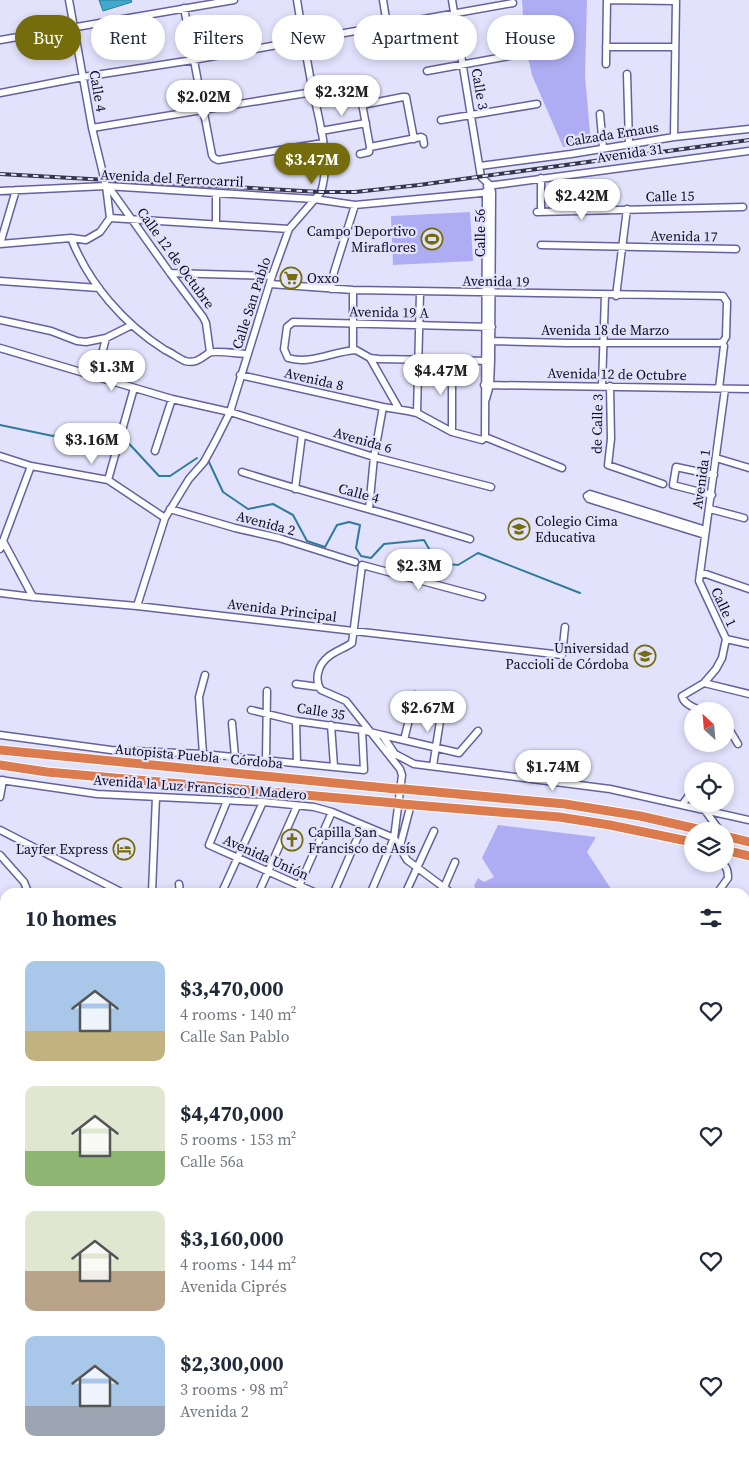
<!DOCTYPE html>
<meta charset="utf-8">
<style>
body{margin:0;font-family:"Source Serif 4",serif;background:#f2f2f3;color:#1f2937;height:100vh;display:flex;flex-direction:column;font-size:19px;white-space:nowrap}
*{box-sizing:border-box;margin:0}
p{font-size:16px;color:#747a83}
.icon{flex:none;width:28px;height:28px;fill:none;stroke:currentColor;stroke-width:2;stroke-linecap:round;stroke-linejoin:round}
.map{position:relative;flex:1;overflow:hidden}
.details{position:absolute;left:0px;top:888px;width:750px;height:571px;display:flex;flex-direction:column;background:#fff;border-radius:15px 15px 0 0;box-shadow:0 2px 8px #0003}
.details>*{flex:none}
.banner{position:absolute;left:15px;top:15px;width:720px;height:45px;display:flex;gap:10px}
.needle{width:32px;rotate:334deg}
.buttons{position:absolute;left:684px;top:702px;display:grid;gap:10px}
.buttons a{display:grid;place-items:center;width:50px;height:50px;border-radius:50%;background:#fff;box-shadow:0 2px 8px #0003;font-size:25px}
.price{position:absolute;translate:-50% -42px;padding:0 11px;border-radius:18px;background:#fff;color:#222;font-size:16px;line-height:32px;filter:drop-shadow(0 1px 2px #0008)}
.price::after{content:'';position:absolute;left:50%;top:30px;width:15px;height:11px;margin-left:-8px;background:inherit;clip-path:polygon(0 0,100% 0,50% 100%)}
.price.active{background:#756d0b;color:#fff}
ul{padding:0;list-style:none}
li{display:flex;align-items:center;gap:15px;height:125px;padding:0 25px}
li span{display:grid;place-items:center;flex:none;width:140px;height:100px;border-radius:10px;color:#555}
li>.icon{margin-inline-start:auto}
span .icon{width:60px;height:60px;fill:#fffc;stroke-width:1}
li b{font-size:21px}
h2{display:flex;justify-content:space-between;align-items:center;height:60px;padding:0 25px;font-size:21px}
.pill{padding:0 18px;border-radius:22px;background:#fff;box-shadow:0 2px 8px #0003;font-size:18px;line-height:45px}
.pill.active{background:#756d0b;color:#fff}
.map>svg:first-child{display:block}
.green{fill:#aeadf3}
.water{fill:#3eaace;stroke:#307b9a}
.lines{fill:none;stroke-linecap:round;stroke-linejoin:round}
.stream{stroke:#307b9a;stroke-width:2}
.minor-casing{stroke:#64629d;stroke-width:9}
.highway-casing{stroke:#fff;stroke-width:11}
.minor{stroke:#fff;stroke-width:6}
.highway{stroke:#db7b4e;stroke-width:9}
.rail-casing{stroke:#37354c;stroke-width:4}
.rail{stroke:#e2e2fd;stroke-width:2;stroke-dasharray:5.5;stroke-linecap:butt}
.highway-bridge-casing{stroke:#fff;stroke-width:11;stroke-linecap:butt}
.highway-bridge{stroke:#db7b4e;stroke-width:9}
.labels{text-anchor:middle;dominant-baseline:central;stroke-width:4.5;stroke-linejoin:round;paint-order:stroke}
.street-label{font-size:14px;fill:#0e0c22;stroke:#e2e2fd}
.poi-label{font-size:14px;fill:#0e0c22;stroke:#e2e2fd;text-anchor:end}
</style>
<div class="map">
<svg width="749" height="1458" viewBox="0 0 749 1458">
<rect width="100%" height="100%" fill="#e2e2fd"/>
<path class="green" d="M522,0h65l-2,76 6,68 -28,3 -31,-72 -7,-30z
M470,212l3,49 -80,4 -2,-49z
M498,825l98,12 -9,15 26,40h-135l-4,-6 4,-8 6,4 10,-5 -12,-19z
M0,1103l5,3v236l-5,5z
M745,1204l4,6v30l-4,3z
M164,1454h148l3,4h-144z"/>
<path class="water" d="M99,0h32l1,2 -29,9z"/>
<g class="lines">
<path class="stream" d="M0,425l53,11 38,-11 27,8
M122,436l37,40h11l27,-18
M208,460l15,32 25,17 25,-5 20,11 14,26 18,6 12,-22 12,-3 11,3 -4,23 5,8 10,2 13,-14 40,-4 13,23 21,2 20,-12 102,40"/>
<g class="minor-casing">
<path id="minor" d="M383,0l4,25
M452,0l29,177 9,8 2,7 -1,169 -1,24 -4,14
M607,0l69,1
M184,8l28,147 2,3 4,2 105,-17
M0,40l234,-40
M606,47h69
M606,64l1,-64
M427,71l93,-17
M627,74l2,70
M359,87l11,60 -1,5 -9,2
M0,93l83,-16 110,-17 320,-57
M362,105l41,-8h3l8,42
M600,114l3,34
M441,120l96,-16
M92,128l221,-36
M321,131l45,-8
M674,137l2,-137
M370,147l51,-10 2,1 1,6
M480,166l91,-12 103,-17 75,-8
M541,178v34
M106,186l7,7 57,80 33,44 3,6 4,29
M487,186l262,-35
M0,191l106,-5 208,13 41,6 137,-13
M537,212l206,-5
M110,218l179,11
M216,224v-31
M71,238c18,46 53,86 94,112 7,3 13,8 20,11 11,3 16,-3 24,-8 5,-3 31,1 38,1
M0,244l71,-6 15,2 14,-8 10,-14 -4,-32 -14,-58 -23,-128
M0,244l16,-54
M541,245l195,4
M170,273l102,3
M0,281l99,7
M270,284l83,6 370,6 4,6 -1,35 -3,5 -4,1h-152l-75,-2
M331,289l3,-17 21,-67
M353,290v60
M616,296l11,-87
M0,320l51,11 26,10 9,1 20,-4 26,-13
M0,348l172,51 58,13 144,45 117,30
M370,358l29,51
M491,361l-112,-2 -9,-1 -14,-8c-22,1 -46,15 -68,8l-4,-9 3,-22 6,-5 199,5
M240,375l143,32 25,4 9,2 35,19 30,8 3,-3
M96,377l10,-39
M484,385l265,4
M602,386l3,-91
M610,386l1,53 -3,26 55,19
M719,388l5,-42
M417,413l3,-121
M452,432v-72
M485,437l1,-246
M485,437l77,31
M155,451l17,-52
M0,456l31,10 77,14 57,38
M716,458l33,10
M242,472c75,24 152,43 228,67
M108,480l26,-92
M295,489l7,-54
M712,495l-39,-10 3,-18 38,8
M170,509l65,19 44,10 76,24
M369,509l5,-52 9,-50
M710,509l34,9
M705,535l-116,-36 -2,-3 3,-2 116,36
M3,541l30,56
M0,549l31,-83
M700,572l49,17
M0,593l33,4 104,9 425,49 3,-28
M137,606l28,-88 24,-39 15,-17 12,-22 14,-28 42,-136 17,-47 32,-37c10,-33 -1,-68 -8,-100 -6,-31 -11,-61 -16,-92
M726,639l23,5
M704,683l45,11
M296,684l23,3
M251,710l45,11 66,9 20,5 13,19 19,10 196,25 139,31
M702,711c-7,-3 -19,-7 -20,-15l22,-13 12,-14 6,-11 4,-19 -27,-58 26,-192
M296,721l1,42
M232,723l3,34
M331,725l3,41
M725,726l4,3 9,15
M0,735l111,15 92,4 161,16 -2,-40
M382,735l77,18 19,-22
M404,740l11,-45
M203,754l-4,-57 6,-22
M266,760l1,-69
M433,766l7,-45
M0,780l97,14 166,8 51,5 18,5 62,26
M0,797l3,-17
M227,801l-18,44 105,47
M682,805l8,-11
M704,809l16,22
M0,830l121,62
M394,838l13,22 43,32
M400,846l11,-42
M692,846l-1,6 1,3
M0,855l24,27 4,10
M179,884l1,8
M299,886l33,-74
M152,892l4,-95
M222,892l41,-90
M259,892l38,-86
M334,892l29,-67
M371,892l23,-54 8,-63 -2,-6 -54,-68 -25,-11c-7,-10 -3,-25 7,-33 7,-6 17,-9 24,-14l10,-78 120,32
M406,892l28,-61
M442,892l13,-30
M718,892l10,-14c0,-6 -1,-13 -7,-14
M745,946l4,-5
M745,1011l4,-5
M4,1046h1
M745,1051l4,6
M745,1139l4,-3
M745,1160l4,6
M745,1249l4,-3
M745,1289l4,6
M745,1334l4,6
M745,1358l4,-2
M745,1401l4,-2
M745,1413l4,6
M745,1432l4,-2
M0,1436v2
M81,1454l4,4
M488,1454l2,4
M527,1454l3,4
M693,1454l3,4
M25,1458l5,-4
M71,1458l4,-4
M423,1458v-4
M577,1458l7,-4
M648,1458l7,-4
M700,1458l8,-4"/>
</g>
<g class="highway-casing">
<path id="highway" d="M0,750l396,39
M0,765l47,7 348,31
M404,789l161,15 75,12 66,15
M402,804l157,13 51,8 82,17
M725,836l24,6
M725,850l24,6"/>
</g>
<use href="#minor" class="minor"/>
<use href="#highway" class="highway"/>
<g class="rail-casing">
<path id="rail" d="M0,174l321,18h34l64,-7 330,-45"/>
</g>
<use href="#rail" class="rail"/>
<g class="highway-bridge-casing">
<path id="highway-bridge" d="M396,789h8
M395,803l7,1"/>
</g>
<use href="#highway-bridge" class="highway-bridge"/>
</g>
<defs>
<g id="stadium-ring" transform="scale(1.125)"><circle r="9.5" fill="#e2e2fd" stroke="#756d0b" stroke-width="1.5"/><path d="M0-5a6.5 5 0 1 0 0 10a6.5 5 0 1 0 0-10ZM-3.5-1.8h7v3.6h-7Z" fill="#756d0b"/></g>
<g id="supermarket-ring" transform="scale(1.125)"><circle r="9.5" fill="#e2e2fd" stroke="#756d0b" stroke-width="1.5"/><path d="M-6-5.5h2.5l.6 2H6L4.5 2H-2.5L-4.4-4H-6ZM-1.5 3.2a1.3 1.3 0 1 0 .1 0ZM3 3.2a1.3 1.3 0 1 0 .1 0Z" fill="#756d0b"/></g>
<g id="school-ring" transform="scale(1.125)"><circle r="9.5" fill="#e2e2fd" stroke="#756d0b" stroke-width="1.5"/><path d="M0-5L7-2L0 1L-7-2ZM-4 1L0 2.5L4 1V4Q0 6-4 4Z" fill="#756d0b"/></g>
<g id="university-ring" transform="scale(1.125)"><circle r="9.5" fill="#e2e2fd" stroke="#756d0b" stroke-width="1.5"/><path d="M0-5L7-2L0 1L-7-2ZM-4 1L0 2.5L4 1V4Q0 6-4 4Z" fill="#756d0b"/></g>
<g id="church-ring" transform="scale(1.125)"><circle r="9.5" fill="#e2e2fd" stroke="#756d0b" stroke-width="1.5"/><path d="M-1.2-6h2.4v3.5h3.3v2.4h-3.3V6h-2.4V-.1h-3.3v-2.4h3.3Z" fill="#756d0b"/></g>
<g id="hotel-ring" transform="scale(1.125)"><circle r="9.5" fill="#e2e2fd" stroke="#756d0b" stroke-width="1.5"/><path d="M-6-4.5h1.5V1H6V5H4.5V3h-9V5H-6ZM-4 0a1.8 1.8 0 1 1 3.6 0ZM.5 0V-2.5h3Q6-2.5 6 0Z" fill="#756d0b"/></g>
</defs>
<g fill-rule="evenodd">
<use href="#stadium-ring" x="432" y="239"/>
<use href="#supermarket-ring" x="291" y="278"/>
<use href="#school-ring" x="519" y="529"/>
<use href="#university-ring" x="645" y="656"/>
<use href="#church-ring" x="292" y="840"/>
<use href="#hotel-ring" x="124" y="849"/>
</g>
<g class="labels">
<g class="street-label">
<text transform="translate(480 89) rotate(80)">Calle 3</text>
<text transform="translate(98 91) rotate(80)">Calle 4</text>
<text transform="translate(612 134) rotate(-9)">Calzada Emaus</text>
<text transform="translate(630 153) rotate(-8)">Avenida 31</text>
<text transform="translate(172 178) rotate(3)">Avenida del Ferrocarril</text>
<text transform="translate(670 196) rotate(-1)">Calle 15</text>
<text transform="translate(480 233) rotate(-90)">Calle 56</text>
<text transform="translate(684 236) rotate(1)">Avenida 17</text>
<text transform="translate(176 258) rotate(54)">Calle 12 de Octubre</text>
<text transform="translate(496 281) rotate(1)">Avenida 19</text>
<text transform="translate(251 303) rotate(-72)">Calle San Pablo</text>
<text transform="translate(389 312) rotate(1)">Avenida 19 A</text>
<text x="605" y="330">Avenida 18 de Marzo</text>
<text transform="translate(617 374) rotate(1)">Avenida 12 de Octubre</text>
<text transform="translate(314 379) rotate(13)">Avenida 8</text>
<text transform="translate(597 424) rotate(-89)">de Calle 3</text>
<text transform="translate(363 440) rotate(16)">Avenida 6</text>
<text transform="translate(701 479) rotate(-82)">Avenida 1</text>
<text transform="translate(359 493) rotate(15)">Calle 4</text>
<text transform="translate(266 523) rotate(15)">Avenida 2</text>
<text transform="translate(724 607) rotate(65)">Calle 1</text>
<text transform="translate(282 610) rotate(7)">Avenida Principal</text>
<text transform="translate(321 711) rotate(9)">Calle 35</text>
<text transform="translate(199 756) rotate(5)">Autopista Puebla - Córdoba</text>
<text transform="translate(200 787) rotate(4)">Avenida la Luz Francisco I Madero</text>
<text transform="translate(266 857) rotate(24)">Avenida Unión</text>
</g>
<g class="poi-label">
<text x="416" y="231">Campo Deportivo<tspan x="416" dy="16">Miraflores</tspan></text>
<text x="307" y="278" text-anchor="start">Oxxo</text>
<text x="535" y="521" text-anchor="start">Colegio Cima<tspan x="535" dy="16">Educativa</tspan></text>
<text x="629" y="648">Universidad<tspan x="629" dy="16">Paccioli de Córdoba</tspan></text>
<text x="308" y="832" text-anchor="start">Capilla San<tspan x="308" dy="16">Francisco de Asís</tspan></text>
<text x="108" y="849">Layfer Express</text>
</g>
</g>
</svg>
<div class="buttons">
<a><svg class="needle" viewBox="-14 -14 28 28"><path d="M0-13l5 13h-10z" fill="#e53935"/><path d="M0 13l5-13h-10z" fill="#747a83"/></svg></a>
<a><svg class="icon" aria-label="locate" viewBox="0 0 24 24"><circle cx="12" cy="12" r="6"/><path d="M12 2v4M12 18v4M2 12h4M18 12h4"/></svg></a>
<a><svg class="icon" aria-label="layers" viewBox="0 0 24 24"><path d="M12 4l9 5-9 5-9-5zM3 14l9 5 9-5"/></svg></a>
</div>
<b class="price" style="left:342px;top:117px">$2.32M</b>
<b class="price" style="left:204px;top:122px">$2.02M</b>
<b class="price active" style="left:312px;top:185px">$3.47M</b>
<b class="price" style="left:582px;top:221px">$2.42M</b>
<b class="price" style="left:112px;top:392px">$1.3M</b>
<b class="price" style="left:441px;top:396px">$4.47M</b>
<b class="price" style="left:92px;top:465px">$3.16M</b>
<b class="price" style="left:419px;top:591px">$2.3M</b>
<b class="price" style="left:428px;top:733px">$2.67M</b>
<b class="price" style="left:553px;top:792px">$1.74M</b>
<div class="banner">
<a class="pill active">Buy</a>
<a class="pill">Rent</a>
<a class="pill">Filters</a>
<a class="pill">New</a>
<a class="pill">Apartment</a>
<a class="pill">House</a>
</div>
<section class="details">
<h2>10 homes<svg class="icon" aria-label="filters" viewBox="0 0 24 24"><path d="M4 7h16M4 17h16"/><circle cx="9" cy="7" r="2"/><circle cx="15" cy="17" r="2"/></svg></h2>
<ul>
<li><span style="background:linear-gradient(#a9c7e8 70%,#c2b280 0)"><svg class="icon" aria-label="home" viewBox="0 0 24 24"><path d="M3 11l9-7 9 7M6 9v11h12V9"/></svg></span><div><b>$3,470,000</b><p>4 rooms · 140 m²</p><p>Calle San Pablo</p></div><svg class="icon" aria-label="heart" viewBox="0 0 24 24"><path d="M12 20l-8-8c-3-5 5-10 8-4 3-6 11-1 8 4z"/></svg></li>
<li><span style="background:linear-gradient(#dfe7d0 65%,#8fb573 0)"><svg class="icon" aria-label="home" viewBox="0 0 24 24"><path d="M3 11l9-7 9 7M6 9v11h12V9"/></svg></span><div><b>$4,470,000</b><p>5 rooms · 153 m²</p><p>Calle 56a</p></div><svg class="icon" aria-label="heart" viewBox="0 0 24 24"><path d="M12 20l-8-8c-3-5 5-10 8-4 3-6 11-1 8 4z"/></svg></li>
<li><span style="background:linear-gradient(#dfe7d0 60%,#b9a48a 0)"><svg class="icon" aria-label="home" viewBox="0 0 24 24"><path d="M3 11l9-7 9 7M6 9v11h12V9"/></svg></span><div><b>$3,160,000</b><p>4 rooms · 144 m²</p><p>Avenida Ciprés</p></div><svg class="icon" aria-label="heart" viewBox="0 0 24 24"><path d="M12 20l-8-8c-3-5 5-10 8-4 3-6 11-1 8 4z"/></svg></li>
<li><span style="background:linear-gradient(#a9c7e8 70%,#9aa5b1 0)"><svg class="icon" aria-label="home" viewBox="0 0 24 24"><path d="M3 11l9-7 9 7M6 9v11h12V9"/></svg></span><div><b>$2,300,000</b><p>3 rooms · 98 m²</p><p>Avenida 2</p></div><svg class="icon" aria-label="heart" viewBox="0 0 24 24"><path d="M12 20l-8-8c-3-5 5-10 8-4 3-6 11-1 8 4z"/></svg></li>
</ul>
</section>
</div>
